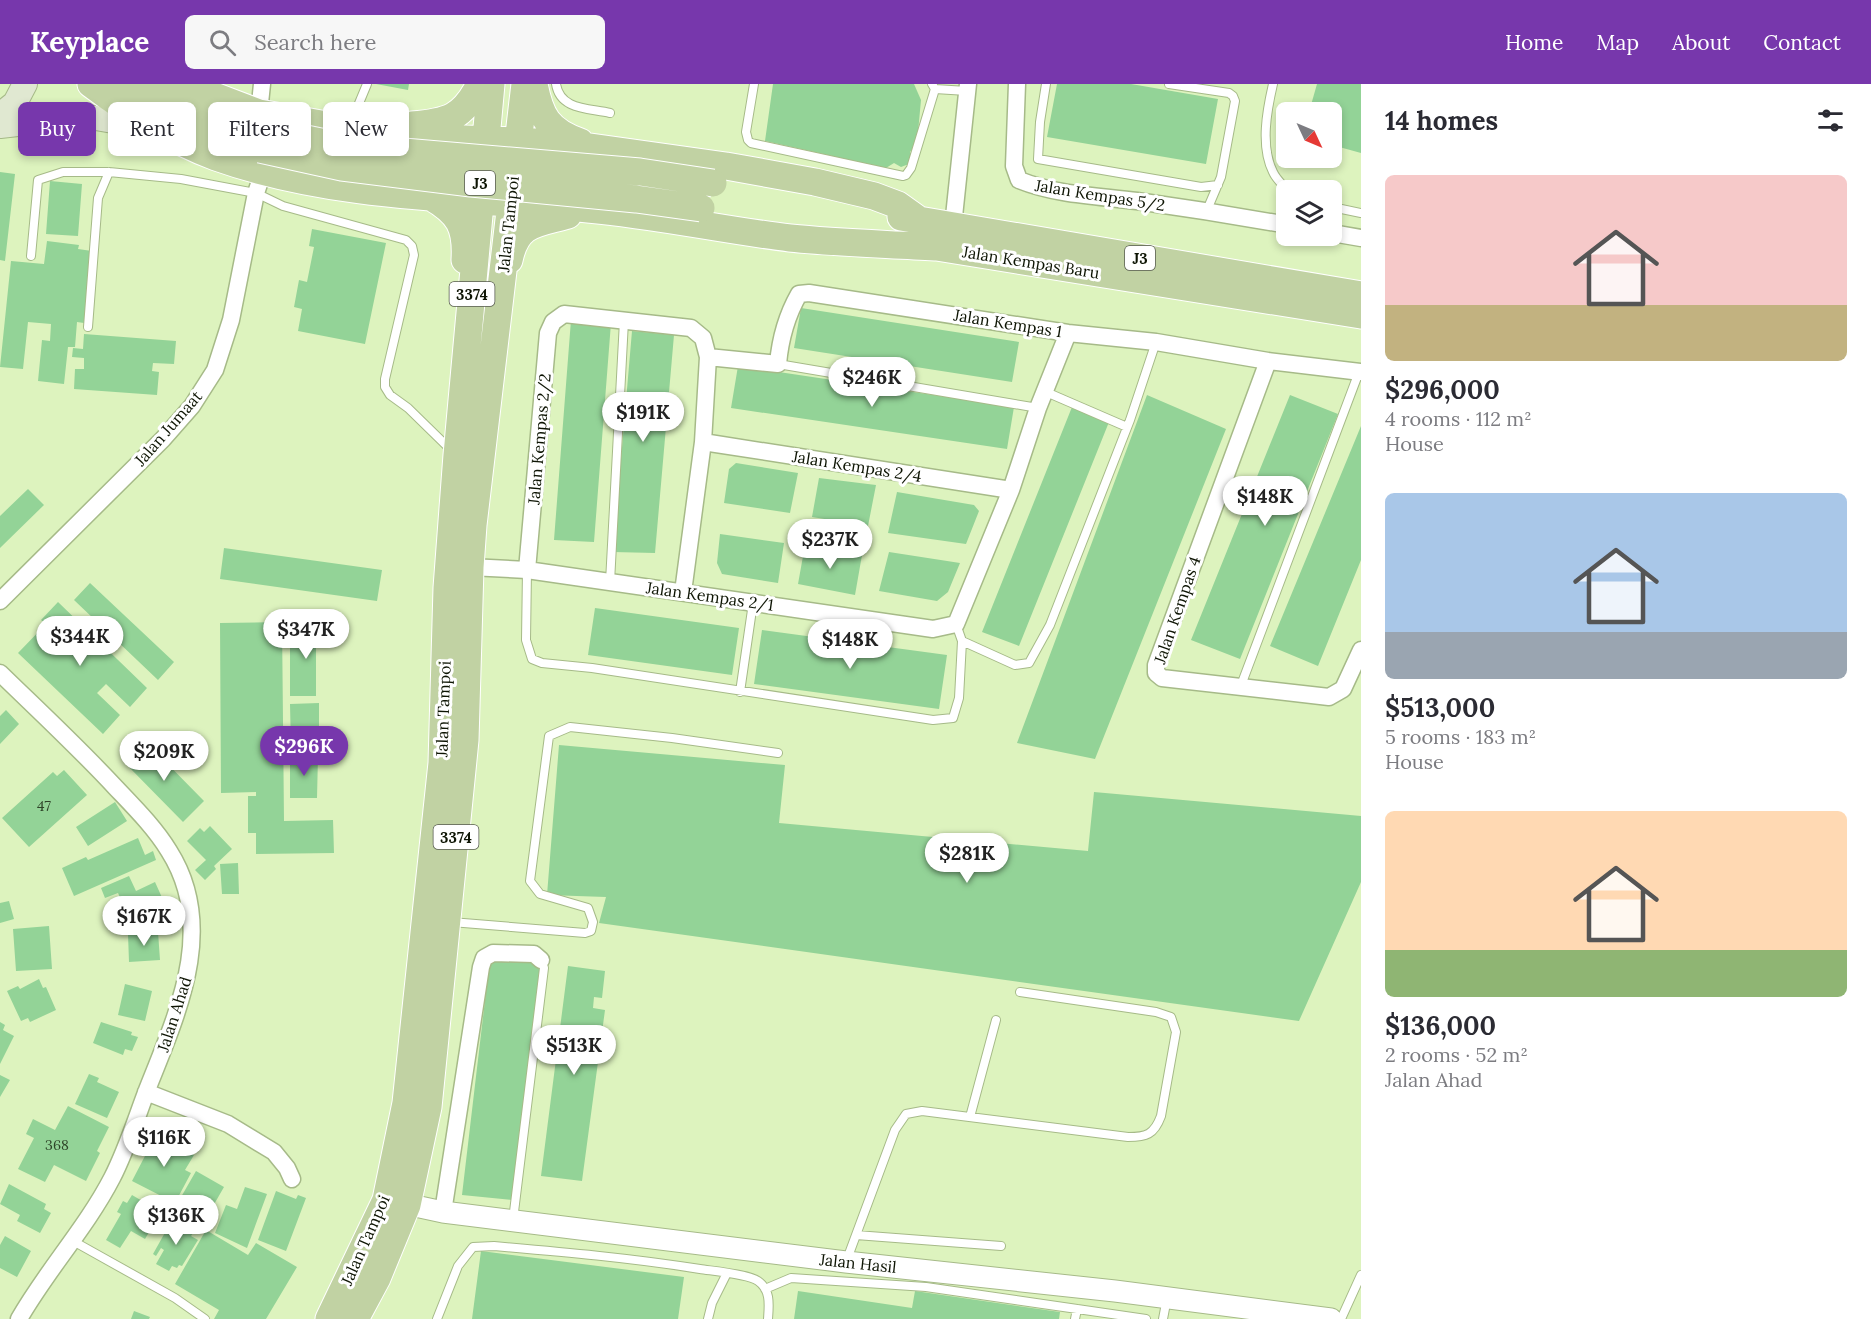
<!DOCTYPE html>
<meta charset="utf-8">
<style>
body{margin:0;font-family:Lora,serif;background:#f7f7f7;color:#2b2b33;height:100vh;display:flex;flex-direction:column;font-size:22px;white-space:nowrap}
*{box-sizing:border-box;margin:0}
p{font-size:20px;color:#7c7c81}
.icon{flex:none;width:33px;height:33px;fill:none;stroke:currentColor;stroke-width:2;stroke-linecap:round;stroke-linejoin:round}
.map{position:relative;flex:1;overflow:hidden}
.details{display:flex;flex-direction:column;background:#fff;width:510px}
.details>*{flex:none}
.top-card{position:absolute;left:18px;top:18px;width:570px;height:54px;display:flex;gap:12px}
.needle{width:39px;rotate:134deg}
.buttons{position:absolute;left:1276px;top:18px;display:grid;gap:12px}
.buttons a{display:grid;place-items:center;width:66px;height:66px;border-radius:9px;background:#fff;box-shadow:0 3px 9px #0003;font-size:30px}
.price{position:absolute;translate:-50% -51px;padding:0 14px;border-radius:21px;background:#fff;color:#222;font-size:20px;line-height:39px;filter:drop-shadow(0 2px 3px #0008)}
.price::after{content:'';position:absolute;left:50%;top:36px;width:18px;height:14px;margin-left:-9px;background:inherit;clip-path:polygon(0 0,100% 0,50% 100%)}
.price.active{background:#7737ac;color:#fff}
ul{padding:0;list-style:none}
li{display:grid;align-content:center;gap:12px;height:318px;padding:0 24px}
li span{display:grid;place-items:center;height:186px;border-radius:9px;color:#555}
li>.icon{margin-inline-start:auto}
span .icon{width:108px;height:108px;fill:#fffc;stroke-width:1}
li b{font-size:26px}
h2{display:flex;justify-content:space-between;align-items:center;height:72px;padding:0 24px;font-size:26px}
.chip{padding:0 21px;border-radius:9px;background:#fff;box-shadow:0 3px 9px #0003;font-size:21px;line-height:54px}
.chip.active{background:#7737ac;color:#fff}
header{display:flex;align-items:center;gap:36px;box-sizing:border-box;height:84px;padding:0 30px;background:#7737ac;color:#fff}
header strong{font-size:28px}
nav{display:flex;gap:33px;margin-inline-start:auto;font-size:21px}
.search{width:420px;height:54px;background:#f7f7f7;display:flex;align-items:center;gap:15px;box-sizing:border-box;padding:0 21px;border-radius:9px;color:#7c7c81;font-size:22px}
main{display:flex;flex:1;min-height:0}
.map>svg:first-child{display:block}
.building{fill:#93d397}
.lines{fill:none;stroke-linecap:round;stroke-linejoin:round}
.service-casing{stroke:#a6ba88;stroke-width:10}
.minor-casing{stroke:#a6ba88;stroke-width:19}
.tertiary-casing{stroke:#a6ba88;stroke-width:23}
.secondary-casing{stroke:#a6ba88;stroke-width:26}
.primary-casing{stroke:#fff;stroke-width:29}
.service{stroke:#fff;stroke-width:8}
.minor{stroke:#fff;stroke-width:16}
.tertiary{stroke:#fff;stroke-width:21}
.secondary{stroke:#e0e8d1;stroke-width:24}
.primary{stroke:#c1d2a3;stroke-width:27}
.primary-bridge-casing{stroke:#fff;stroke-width:29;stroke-linecap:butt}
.primary-bridge{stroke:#c1d2a3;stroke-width:27}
.labels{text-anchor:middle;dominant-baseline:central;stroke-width:6;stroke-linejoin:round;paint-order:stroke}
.number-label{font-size:14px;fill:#2e4428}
.shield{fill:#fff;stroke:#565a4f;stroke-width:1.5}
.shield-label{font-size:15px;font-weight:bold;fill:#0d1403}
.street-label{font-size:16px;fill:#0d1403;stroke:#fff}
</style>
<header>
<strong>Keyplace</strong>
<div class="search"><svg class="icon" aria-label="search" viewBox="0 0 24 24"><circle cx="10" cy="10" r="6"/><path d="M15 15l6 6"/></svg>Search here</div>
<nav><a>Home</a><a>Map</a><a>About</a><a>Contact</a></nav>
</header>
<main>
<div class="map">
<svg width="1361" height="1235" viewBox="0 0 1361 1235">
<rect width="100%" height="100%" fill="#ddf3be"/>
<path class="building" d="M376,0h33l-1,6z
M773,0h141l7,16 -4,43 -7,9 2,4 -3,8 -8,3 -7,-4 -8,5 -121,-27z
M1057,0h74l87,15 -12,65 -159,-27z
M1317,0h44v69l-29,-8v-33h-23z
M0,88l15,2 -10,87 -5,-1z
M50,97l32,3 -4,52 -32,-2z
M312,145l74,14 -21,101 -67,-13 4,-22 -8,-2 5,-27 8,2 7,-35 -5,-1z
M47,157l32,4 -1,4 14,2 -8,72 -7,-1 -2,25h-7l-4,37 -26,-3 4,-41 8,1 1,-17 -23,-2 -5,47 -23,-2 11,-106 33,3z
M801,224l218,34 -7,40 -218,-34z
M571,236l40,3 -17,219 -40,-2z
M632,247l42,4 -19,218 -42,-1z
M84,250l92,7 -2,23 -21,-1 -1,8 7,1 -2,23 -83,-6 1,-20h9v-11l-12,-1 1,-9 10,1z
M738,282l276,41 -7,42 -276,-41z
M1147,311l79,34 -131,330 -78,-16z
M1290,311l48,19 -98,245 -49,-19z
M1072,323l37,15 -90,224 -37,-14z
M1361,342v134l-43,106 -48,-20z
M736,379l62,10 -8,40 -66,-10 5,-34z
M819,394l57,7 -8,41 -56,-9z
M28,405l16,16 -44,43v-32z
M897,408l77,13 5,6 -13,33 -78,-11z
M720,450l64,9 -6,40 -56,-9 -5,-11z
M805,461l57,10 -7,40 -57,-11z
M224,464l158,22 -5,31 -157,-22z
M889,468l71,11 -12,29 -11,9 -58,-10z
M90,499l84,79 -16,18 -84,-80z
M58,518l89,86 -17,19 -24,-23 -9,9 23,22 -17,19 -85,-81 28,-29 -5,-4z
M595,524l144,20 -7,47 -144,-20z
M282,538l2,199 49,-1 1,33 -78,1v-21h-8v-37h8v-4l-35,1 -1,-170z
M290,546h40v18h-14v48h-26z
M762,546l185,25 -8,54 -185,-25z
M319,619v45h-28l-1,-44z
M6,626l13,14 -19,20v-28z
M146,658l58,59 -21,21 -58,-59z
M559,661l226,20 -6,58 309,28 6,-59 267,24v66l-62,139 -700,-98 7,-26 -59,-2z
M290,671l28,1 -1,42h-27z
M64,686l23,25 -58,52 -27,-29 51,-46 4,4z
M115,718l12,19 -39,25 -12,-19z
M210,742l22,23 -18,17 2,3 -11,11 -10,-10 11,-10 -19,-19 13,-13 4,4z
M138,754l7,17 8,-4 3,9 -82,36 -12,-28 24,-11 2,3z
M238,779l1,31h-17l-2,-30z
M129,792l7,15 19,-9 9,20 -20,10 2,5 -16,8 -4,-9 -11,5 -5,-12 13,-5 -5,-11 -13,5 -4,-10z
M9,817l5,18 -14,4v-20z
M49,842l3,43 -36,2 -3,-42z
M158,848l2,28 -31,2 -1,-28z
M490,874l50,6 -28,236 -50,-5z
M568,882l37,5 -3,27 -8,-1 -1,11 12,2 -23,171 -41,-5z
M39,895l4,9 3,-1 10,23 -26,12 -2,-4 -7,3 -14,-30 11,-5 2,3z
M125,900l27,7 -7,30 -27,-6z
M0,938l5,3 -2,5 11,6 -14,28z
M101,938l31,10 -1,3 7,2 -6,14 -7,-2 -2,6 -30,-12z
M89,990l10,4 -2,4 22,10 -12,26 -32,-14z
M0,991l10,5 -10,17z
M68,1022l41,21 -12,24 3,2 -14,28 -32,-16 -9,17 -27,-13 16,-31 -8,-4 7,-15 22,11z
M159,1045l17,9 -3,6 21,11 -9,15 6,3 -16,30 -43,-22z
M196,1087l28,16 -23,40 -28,-16z
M9,1100l37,20 -2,5 7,4 -11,20 -23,-12 3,-6 -20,-11z
M245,1103l22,7 -20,54 -32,-15 11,-28 11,4z
M276,1107l20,8 2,-4 8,3 -20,53 -28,-11z
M132,1111l29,17 -16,27 -14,-8 -11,17 -14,-8 15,-26 -4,-2 6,-11 4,2z
M179,1135l17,10 -5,7 7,4 -16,26 -3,-1 -2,3 -5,-2 -3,5 -13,-7 8,-14 -3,-2 -5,8 -3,-2 14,-25 5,3z
M206,1146l42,25 8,-12 41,24 -31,52h-52l5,-9 -44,-26z
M5,1152l26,15 -14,26 -17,-9v-23z
M481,1167l203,26 -6,42h-206z
M798,1207l114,17 3,-17 145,21 -1,7h-265z
M134,1227l16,6 -1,2h-18z"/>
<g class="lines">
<g class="service-casing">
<path id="service" d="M556,0c4,26 32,24 54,29
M754,0l-8,48 2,8 3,3 152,33 3,-1 5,-7 24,-79 -3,-5
M1046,0l-6,38 -2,37 163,28 17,-2
M1169,0l60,9 4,3 2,5 -14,76 -14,33
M1273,0c-6,26 -13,62 0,88 3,7 10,13 14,18
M935,5l32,2
M350,41l17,-41
M1332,123l29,6
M31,172l7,-76 25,-8h46l72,7 75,14 27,13 123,34 6,6 2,9 -29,124v8l5,8 18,13 44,43
M88,243l10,-129 11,-26
M778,280l260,44
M1046,308l81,35
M527,486l-1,70 6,19 10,4 50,5 341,52 20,-2 6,-20 3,-57
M610,498l14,-261
M956,540l6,17 53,24 14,-2 21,-38 80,-205 26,-78
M1240,604l119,-316
M740,608l13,-89
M451,838l134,11 6,-2 2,-9 -5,-14 -48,-14 -10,-13 19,-145 21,-9 102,11 106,15
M970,1033l26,-97
M513,1136l31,-252 -3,-8
M73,1157l102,57 30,21
M1001,1162l-145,-11 39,-105 11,-16 16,-3 206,26c18,0 26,-2 33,-21l15,-84 -5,-15 -15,-5 -136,-20
M846,1178l10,-27
M765,1205l26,-11 135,9 220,32
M437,1235l21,-53 15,-19 21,-1c69,6 137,12 206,23 13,2 48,5 58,12 13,9 11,24 10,38
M708,1235l4,-16 15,-30
M1075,1235l2,-10
M1163,1235l4,-21
M1341,1235l20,-44"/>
</g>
<g class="minor-casing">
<path id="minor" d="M1017,0l-3,82 5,14c37,15 79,16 118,21 50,7 100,15 150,24
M259,29l3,-29
M953,142l15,-142
M1332,149l29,5
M708,273l70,7c2,-23 9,-49 21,-70l10,-1 259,40 88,9 112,19 93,11
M1268,277l-112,304v8l6,5 167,19 14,-8 18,-39
M703,358l308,48
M527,486l21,-237 5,-11 11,-8 127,14 12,10 5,19 -5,85 -20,150
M463,487l7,-4 57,3 406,59 23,-5 55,-134 27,-82 30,-75
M0,517l163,-162 29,-33 23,-36 16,-50 25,-127 7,-21
M0,589c39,38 79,75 116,115 19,20 39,40 53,63 49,77 8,163 -22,239 -11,29 -21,61 -35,88 -26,50 -65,92 -93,141
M146,1008l82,32 46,28 13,16 5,11
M443,1128l38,-245 3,-9 9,-5 41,1 7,6"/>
</g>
<g class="tertiary-casing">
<path id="tertiary" d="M392,1117l51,11 403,50 269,29 216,28"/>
</g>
<g class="secondary-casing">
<path id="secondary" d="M0,31l15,-12 10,-19
M0,42l52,-6 44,-2 57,10"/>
</g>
<g class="primary-casing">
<path id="primary" d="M91,0c39,29 79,56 125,73 118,42 249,41 372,52 68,6 135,21 202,29 48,5 97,6 145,9
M121,0c43,30 90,50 139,65
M159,0l47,25
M191,0l18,10 50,19 90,16 91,9 122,5 164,23 89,16 59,14 24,9 21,15
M534,0c6,32 14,47 46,58
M412,41c36,-3 51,-7 68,-41
M431,113c28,16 36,30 34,63
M901,133l460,78
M918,160l443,71
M509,176c8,-38 27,-36 59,-45
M329,1235l57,-119 20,-97 36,-340 5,-175 10,-133 34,-371
M355,1235l22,-41 30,-73 21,-98 37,-367 5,-173 3,-42 52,-441"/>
</g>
<use href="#service" class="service"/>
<use href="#minor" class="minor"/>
<use href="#tertiary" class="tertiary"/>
<use href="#secondary" class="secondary"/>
<use href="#primary" class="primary"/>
<g class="primary-bridge-casing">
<path id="primary-bridge" d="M267,47l78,16 295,25 73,11
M260,65l82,18 129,16 165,16 65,9"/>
</g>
<use href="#primary-bridge" class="primary-bridge"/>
</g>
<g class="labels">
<g class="number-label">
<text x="44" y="722">47</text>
<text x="57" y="1061">368</text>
</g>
<g class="shield">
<rect x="465" y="87" width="30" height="24" rx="4.5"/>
<rect x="1125" y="162" width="30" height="24" rx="4.5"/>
<rect x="449.5" y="198" width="45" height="24" rx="4.5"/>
<rect x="433.5" y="741" width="45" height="24" rx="4.5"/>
</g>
<g class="shield-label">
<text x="480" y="99">J3</text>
<text x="1140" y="174">J3</text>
<text x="472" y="210">3374</text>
<text x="456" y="753">3374</text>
</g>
<g class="street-label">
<text transform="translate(1100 111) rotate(9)">Jalan Kempas 5/2</text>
<text transform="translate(508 140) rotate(-84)">Jalan Tampoi</text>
<text transform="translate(1031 178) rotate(9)">Jalan Kempas Baru</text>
<text transform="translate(1008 239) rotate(9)">Jalan Kempas 1</text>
<text transform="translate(168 344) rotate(-49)">Jalan Jumaat</text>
<text transform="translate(539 355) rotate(-85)">Jalan Kempas 2/2</text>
<text transform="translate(857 382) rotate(9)">Jalan Kempas 2/4</text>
<text transform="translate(710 512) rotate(8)">Jalan Kempas 2/1</text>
<text transform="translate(1177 526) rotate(-71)">Jalan Kempas 4</text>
<text transform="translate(443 625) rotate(-88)">Jalan Tampoi</text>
<text transform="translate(174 930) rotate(-72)">Jalan Ahad</text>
<text transform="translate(365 1156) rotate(-66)">Jalan Tampoi</text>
<text transform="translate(858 1179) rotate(6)">Jalan Hasil</text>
</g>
</g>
</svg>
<div class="buttons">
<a><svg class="needle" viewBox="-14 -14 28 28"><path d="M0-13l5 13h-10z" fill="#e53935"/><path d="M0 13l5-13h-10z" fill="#7c7c81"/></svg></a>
<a><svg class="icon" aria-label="layers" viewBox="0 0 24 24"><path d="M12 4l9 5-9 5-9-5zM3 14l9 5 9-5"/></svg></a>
</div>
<b class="price" style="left:872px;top:324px">$246K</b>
<b class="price" style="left:643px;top:359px">$191K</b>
<b class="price" style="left:1265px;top:443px">$148K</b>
<b class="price" style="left:830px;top:486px">$237K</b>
<b class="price" style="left:306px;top:576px">$347K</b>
<b class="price" style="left:80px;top:583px">$344K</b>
<b class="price" style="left:850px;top:586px">$148K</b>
<b class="price active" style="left:304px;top:693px">$296K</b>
<b class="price" style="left:164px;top:698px">$209K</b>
<b class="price" style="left:967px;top:800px">$281K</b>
<b class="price" style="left:144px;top:863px">$167K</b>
<b class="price" style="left:574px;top:992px">$513K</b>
<b class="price" style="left:164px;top:1084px">$116K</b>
<b class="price" style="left:176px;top:1162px">$136K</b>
<div class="top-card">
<a class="chip active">Buy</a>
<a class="chip">Rent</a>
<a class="chip">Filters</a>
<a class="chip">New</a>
</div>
</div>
<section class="details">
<h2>14 homes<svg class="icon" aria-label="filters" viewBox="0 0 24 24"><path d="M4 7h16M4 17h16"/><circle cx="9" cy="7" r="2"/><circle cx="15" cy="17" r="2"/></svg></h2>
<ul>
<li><span style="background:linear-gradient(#f6c9c9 70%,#c2b280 0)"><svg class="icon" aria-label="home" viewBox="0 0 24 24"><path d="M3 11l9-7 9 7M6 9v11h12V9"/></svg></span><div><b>$296,000</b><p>4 rooms · 112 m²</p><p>House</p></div></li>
<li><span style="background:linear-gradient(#a9c7e8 75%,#9aa5b1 0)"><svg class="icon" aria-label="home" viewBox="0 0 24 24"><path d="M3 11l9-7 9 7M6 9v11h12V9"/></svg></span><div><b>$513,000</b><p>5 rooms · 183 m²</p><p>House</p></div></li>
<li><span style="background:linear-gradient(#ffd9b3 75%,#8fb573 0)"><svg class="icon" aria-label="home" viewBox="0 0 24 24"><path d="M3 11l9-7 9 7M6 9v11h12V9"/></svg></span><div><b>$136,000</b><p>2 rooms · 52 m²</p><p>Jalan Ahad</p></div></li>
</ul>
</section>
</main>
